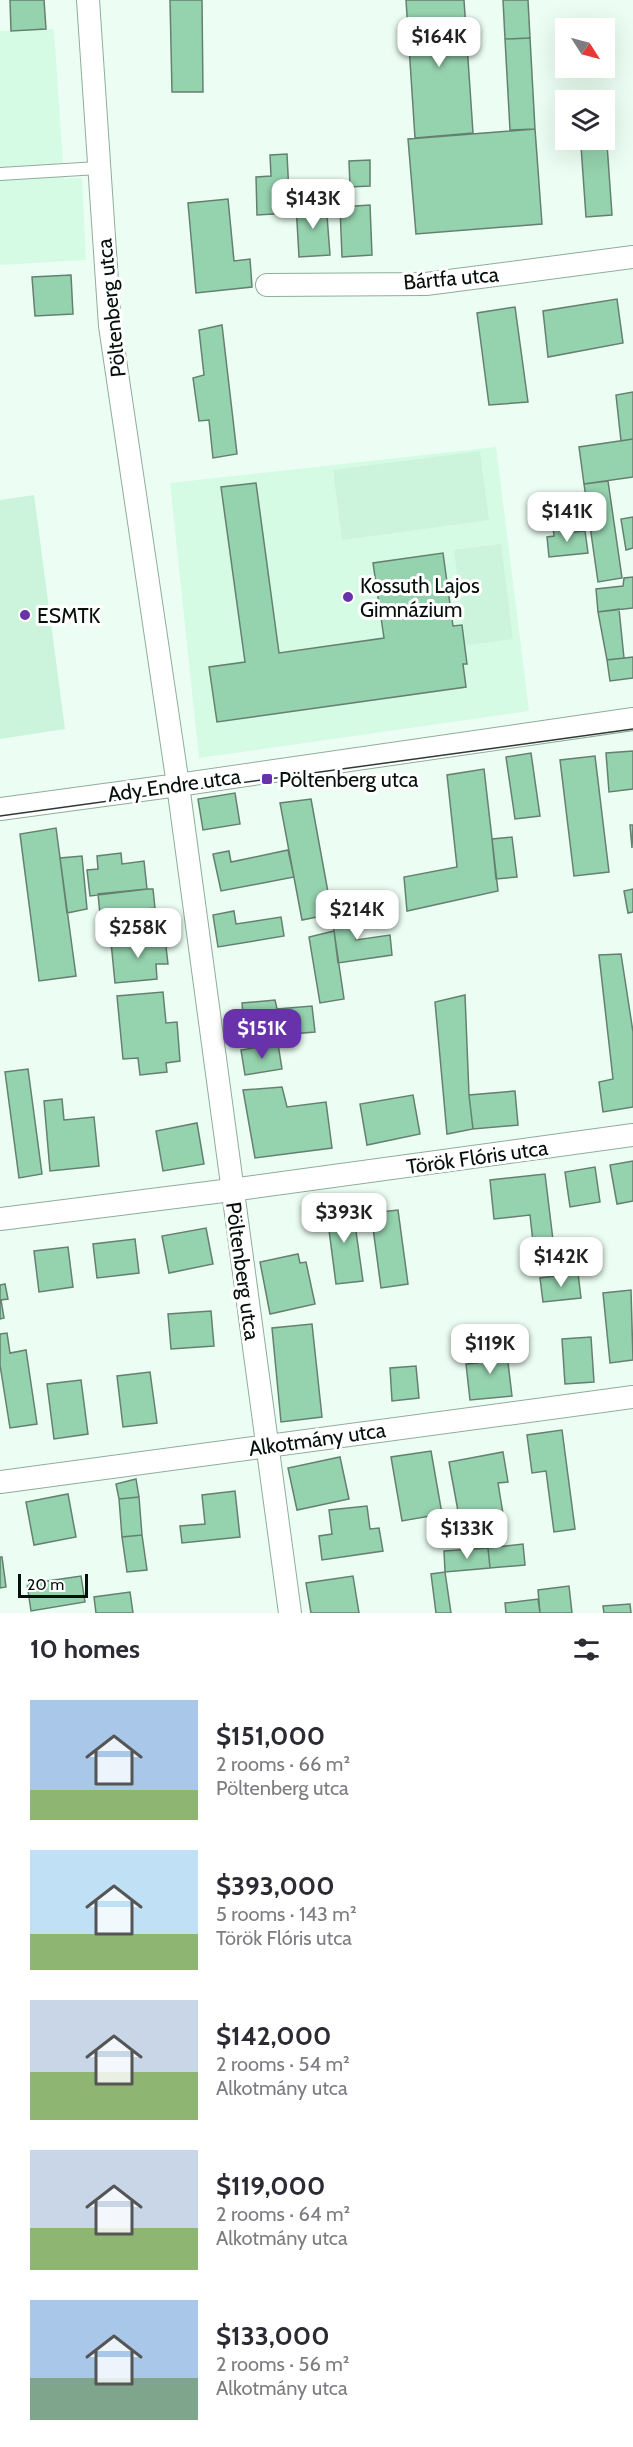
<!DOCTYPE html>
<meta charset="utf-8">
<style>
body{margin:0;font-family:Cabin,sans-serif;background:#f2f2f3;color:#2b2b33;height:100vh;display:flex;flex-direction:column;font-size:22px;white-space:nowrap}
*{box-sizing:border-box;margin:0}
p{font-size:20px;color:#7c7c81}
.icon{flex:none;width:33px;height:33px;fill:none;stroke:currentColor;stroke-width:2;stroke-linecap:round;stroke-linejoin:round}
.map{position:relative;height:1613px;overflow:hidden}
.sheet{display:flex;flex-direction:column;background:#fff;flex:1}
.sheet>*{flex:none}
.needle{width:39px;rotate:126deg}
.fabs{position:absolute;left:555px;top:18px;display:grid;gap:12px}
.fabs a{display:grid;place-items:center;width:60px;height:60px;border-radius:0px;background:#fff;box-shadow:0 6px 24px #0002;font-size:30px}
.scale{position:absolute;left:18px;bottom:15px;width:70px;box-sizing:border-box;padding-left:6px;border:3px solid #06100a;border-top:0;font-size:16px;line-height:21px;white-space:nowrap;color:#06100a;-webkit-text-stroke:4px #fff;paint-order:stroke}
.price{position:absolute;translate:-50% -51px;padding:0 14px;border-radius:12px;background:#fff;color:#222;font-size:20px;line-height:39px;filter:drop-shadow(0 2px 3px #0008)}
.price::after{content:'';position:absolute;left:50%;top:36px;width:18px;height:14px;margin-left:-9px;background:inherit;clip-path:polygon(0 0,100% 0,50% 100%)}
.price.current{background:#6833aa;color:#fff}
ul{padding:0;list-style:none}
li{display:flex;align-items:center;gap:18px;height:150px;padding:0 30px}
li span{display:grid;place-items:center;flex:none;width:168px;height:120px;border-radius:0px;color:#555}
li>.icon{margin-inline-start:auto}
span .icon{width:72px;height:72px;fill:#fffc;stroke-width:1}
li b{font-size:26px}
h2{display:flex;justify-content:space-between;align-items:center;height:72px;padding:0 30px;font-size:26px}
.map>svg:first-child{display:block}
.built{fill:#d5fbe4}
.green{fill:#ccf3db}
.building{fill:#95d2ae;stroke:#658070;stroke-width:1.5}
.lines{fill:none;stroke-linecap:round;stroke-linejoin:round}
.lane-casing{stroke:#90ac9b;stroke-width:14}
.street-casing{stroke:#90ac9b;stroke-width:24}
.lane{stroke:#fff;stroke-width:12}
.street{stroke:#fff;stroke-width:22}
.tram{stroke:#2d3932;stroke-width:1.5}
.poi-dot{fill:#6833aa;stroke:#fff;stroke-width:2}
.labels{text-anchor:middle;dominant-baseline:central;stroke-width:6;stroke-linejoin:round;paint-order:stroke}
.street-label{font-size:21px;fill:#06100a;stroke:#fff}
.poi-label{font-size:21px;fill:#06100a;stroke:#fff;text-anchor:start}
</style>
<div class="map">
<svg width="633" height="1613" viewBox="0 0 633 1613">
<rect width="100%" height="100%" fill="#ecfef3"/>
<path class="built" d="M54,29l10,149h18l4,82 -86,5v-234z
M496,447l33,264 -330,47 -29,-275z"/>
<path class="green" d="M480,451l9,69 -147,20 -9,-70z
M34,495l31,234 -65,10v-239z
M501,544l12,95 -47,6 -12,-95z"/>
<path class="building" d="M10,0h34l2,29 -35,2z
M170,0h32l1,92h-31z
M406,0h58l9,133 -58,5z
M503,0h25l2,38 -25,1z
M530,38l5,91 -25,1 -5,-91z
M535,129l7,95 -126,10 -8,-95z
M607,144l5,71 -26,2 -5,-71z
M287,154l3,59 -33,2 -1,-38 15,-1 -1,-21z
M370,160v26l-20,1 -1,-26z
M228,199l6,62 16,-2 2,28 -56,6 -8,-90z
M326,202l4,53 -31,2 -3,-53z
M370,205l2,50 -30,2 -2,-50z
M71,275l2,39 -38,2 -3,-39z
M617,299l6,44 -75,14 -5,-46z
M515,307l13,95 -39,3 -12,-92z
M222,325l15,129 -24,4 -4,-38 -10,1 -6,-43 11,-3 -5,-45z
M633,392v47l-12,2 -5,-46z
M633,439v38l-49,7 -5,-37z
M608,481l14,97 -24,4 -14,-98z
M256,483l23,170 105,-15 -11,-75 70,-10 10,73 9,-1 5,39h-4l3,23 -249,35 -8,-55 36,-5 -24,-175z
M633,517v31l-7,2 -5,-31z
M564,525l1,8 20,-2 3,22 -39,4 -2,-20 7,-1 -1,-9z
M633,577v31l-35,4 -2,-23 27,-3 1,-8z
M619,609l5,49 -17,2 -9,-48z
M633,657v21l-23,3 -3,-21z
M633,751v38l-24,3 -3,-39z
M531,753l9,63 -25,3 -9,-62z
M595,756l14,116 -35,4 -14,-116z
M484,769l14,122 -91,20 -3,-34 53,-10 -10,-92z
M235,793l5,31 -37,6 -5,-31z
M311,799l21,115 -30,6 -22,-117z
M630,825h3l-1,23z
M56,828l20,148 -37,5 -19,-147z
M512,837l5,40 -21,2 -4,-40z
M288,850l6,27 -73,14 -8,-37 16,-3 2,11z
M121,853l1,11 22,-3 3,28 -57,7 -3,-26 11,-1 -1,-13z
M82,856l5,53 -20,4 -7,-55z
M147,889h6l2,19 -55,6 -2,-20z
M633,889v23l-5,1 -4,-22z
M234,911l2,13 45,-7 3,19 -66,11 -5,-32z
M354,911l2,29 34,-5 2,20 -54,8 -6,-49z
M334,931l10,68 -24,4 -11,-66z
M165,938l3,26h-12l1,15 -42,4 -4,-41z
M621,954l12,78v75l-30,5 -4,-30 14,-3 -14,-124z
M163,992l3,31 11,-1 3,39 -14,2 1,9 -27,3 -2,-17 -15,1 -6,-63z
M465,995l4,100 4,34 -26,5 -12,-132z
M275,1000l2,9 35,-3 3,26 -70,6 -3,-35z
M278,1044l4,25 -37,6 -4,-25z
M28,1069l14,105 -23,4 -14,-106z
M282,1087l5,20 39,-5 6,46 -77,10 -12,-68z
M515,1091l3,34 -45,4 -4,-34z
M413,1095l7,39 -53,11 -7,-41z
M62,1099l2,21 30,-3 5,49 -49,5 -6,-70z
M197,1123l7,41 -41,7 -7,-40z
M633,1161v40l-16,3 -7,-39z
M595,1167l5,35 -30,5 -5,-35z
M545,1174l8,66 -20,2 -3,-27 -36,4 -4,-39z
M352,1203l11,78 -27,3 -10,-77z
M398,1210l10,74 -27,4 -10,-75z
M206,1228l7,36 -44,9 -7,-37z
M135,1239l4,34 -42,5 -4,-34z
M68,1247l5,40 -34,5 -5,-41z
M298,1254l2,9 6,-1 9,42 -45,10 -10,-52z
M578,1273l3,25 -38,4 -3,-24z
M5,1284l3,15 -7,1 3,18 -4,1v-34z
M631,1290l2,70 -23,3 -7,-70z
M211,1311l3,35 -43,3 -3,-35z
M312,1324l10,93 -41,5 -9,-94z
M7,1333l3,20 16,-3 11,74 -27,4 -10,-63v-31z
M591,1337l3,45 -29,2 -3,-45z
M506,1346l6,50 -42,4 -4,-36 12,-1 -1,-14z
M416,1366l3,32 -27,3 -2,-33z
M150,1372l7,51 -34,4 -6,-51z
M81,1380l7,54 -34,5 -7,-55z
M562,1430l13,99 -21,3 -8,-61 -14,2 -5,-38z
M431,1451l11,63 -40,7 -11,-64z
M503,1452l5,30 -10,1 6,37 -21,4 3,17 -17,3 -6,-34 -5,1 -9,-49z
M340,1457l9,42 -52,11 -9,-42z
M136,1479l3,18 -20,2 -3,-15z
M235,1491l5,46 -58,6 -2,-17 25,-2 -3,-29z
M68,1494l8,43 -42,8 -8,-43z
M139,1497l3,38 -20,2 -3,-38z
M367,1506l3,23 9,-1 4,23 -61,9 -3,-24 13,-2 -3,-24z
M142,1535l5,35 -20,2 -5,-35z
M523,1544l2,21 -35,3 -2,-20z
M488,1548l2,20 -45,4 -1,-21z
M0,1557h2l4,30 -6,1z
M445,1572l6,41h-15l-5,-39z
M81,1576l4,26 -54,9 -4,-27z
M353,1576l6,37h-48l-5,-30z
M569,1586l3,27h-32l-2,-23z
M130,1592l3,21h-37l-2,-16z
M538,1599l2,14h-34l-1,-10z
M630,1604l1,9h-27l-1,-7z"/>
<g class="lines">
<g class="lane-casing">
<path id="lane" d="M0,174l98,-6"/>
</g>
<g class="street-casing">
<path id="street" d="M88,0l22,326 68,459 112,828
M267,285l159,-1 207,-27
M0,809l178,-24 455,-66
M0,1219l231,-29 402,-55
M0,1482l633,-85"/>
</g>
<use href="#lane" class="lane"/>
<use href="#street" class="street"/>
<path class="tram" d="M0,816l633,-87"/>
</g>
<g class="poi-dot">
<circle cx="348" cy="597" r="6"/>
<circle cx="25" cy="615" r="6"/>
<rect x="261" y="773" width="12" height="12" rx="3"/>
</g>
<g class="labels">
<g class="street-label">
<text transform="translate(451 278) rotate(-5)">Bártfa utca</text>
<text transform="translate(111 308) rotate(-96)">Pöltenberg utca</text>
<text transform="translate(174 785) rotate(-8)">Ady Endre utca</text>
<text transform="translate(477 1157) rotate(-8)">Török Flóris utca</text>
<text transform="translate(243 1271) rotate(82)">Pöltenberg utca</text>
<text transform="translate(317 1439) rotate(-8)">Alkotmány utca</text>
</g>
<g class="poi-label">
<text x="360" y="585">Kossuth Lajos<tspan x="360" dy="24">Gimnázium</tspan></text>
<text x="37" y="615">ESMTK</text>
<text x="279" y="779">Pöltenberg utca</text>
</g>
</g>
</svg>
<div class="fabs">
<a><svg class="needle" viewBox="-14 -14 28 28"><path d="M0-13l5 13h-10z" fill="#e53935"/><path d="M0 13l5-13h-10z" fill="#7c7c81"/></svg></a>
<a><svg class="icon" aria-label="layers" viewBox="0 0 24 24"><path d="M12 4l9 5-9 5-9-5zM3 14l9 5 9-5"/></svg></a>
</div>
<div class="scale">20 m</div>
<b class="price" style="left:439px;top:68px">$164K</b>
<b class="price" style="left:313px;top:230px">$143K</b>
<b class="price" style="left:567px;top:543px">$141K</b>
<b class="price" style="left:357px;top:941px">$214K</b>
<b class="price" style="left:138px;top:959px">$258K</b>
<b class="price current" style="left:262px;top:1060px">$151K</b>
<b class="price" style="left:344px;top:1244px">$393K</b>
<b class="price" style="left:561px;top:1288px">$142K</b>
<b class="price" style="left:490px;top:1375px">$119K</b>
<b class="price" style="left:467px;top:1560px">$133K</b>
</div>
<section class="sheet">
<h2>10 homes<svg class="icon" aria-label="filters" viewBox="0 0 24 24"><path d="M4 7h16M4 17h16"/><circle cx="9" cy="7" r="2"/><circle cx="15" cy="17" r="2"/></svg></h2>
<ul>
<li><span style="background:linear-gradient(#a9c7e8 75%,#8fb573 0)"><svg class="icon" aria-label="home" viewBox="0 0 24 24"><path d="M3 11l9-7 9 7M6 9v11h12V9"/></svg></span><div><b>$151,000</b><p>2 rooms · 66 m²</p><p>Pöltenberg utca</p></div></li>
<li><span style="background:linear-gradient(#bfe0f5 70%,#8fb573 0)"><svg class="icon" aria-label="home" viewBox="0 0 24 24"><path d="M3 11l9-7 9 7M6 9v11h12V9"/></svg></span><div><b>$393,000</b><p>5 rooms · 143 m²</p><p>Török Flóris utca</p></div></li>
<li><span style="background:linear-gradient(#c9d6e8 60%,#8fb573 0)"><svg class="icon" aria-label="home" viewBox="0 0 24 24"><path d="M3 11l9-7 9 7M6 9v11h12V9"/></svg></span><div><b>$142,000</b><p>2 rooms · 54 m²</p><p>Alkotmány utca</p></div></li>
<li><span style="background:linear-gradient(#c9d6e8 65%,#8fb573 0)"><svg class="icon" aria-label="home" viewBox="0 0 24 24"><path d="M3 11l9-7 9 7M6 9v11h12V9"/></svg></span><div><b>$119,000</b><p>2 rooms · 64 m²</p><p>Alkotmány utca</p></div></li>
<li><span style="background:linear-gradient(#a9c7e8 65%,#7fa58c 0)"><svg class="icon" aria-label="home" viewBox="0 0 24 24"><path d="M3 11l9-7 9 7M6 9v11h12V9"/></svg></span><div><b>$133,000</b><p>2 rooms · 56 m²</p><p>Alkotmány utca</p></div></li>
</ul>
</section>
